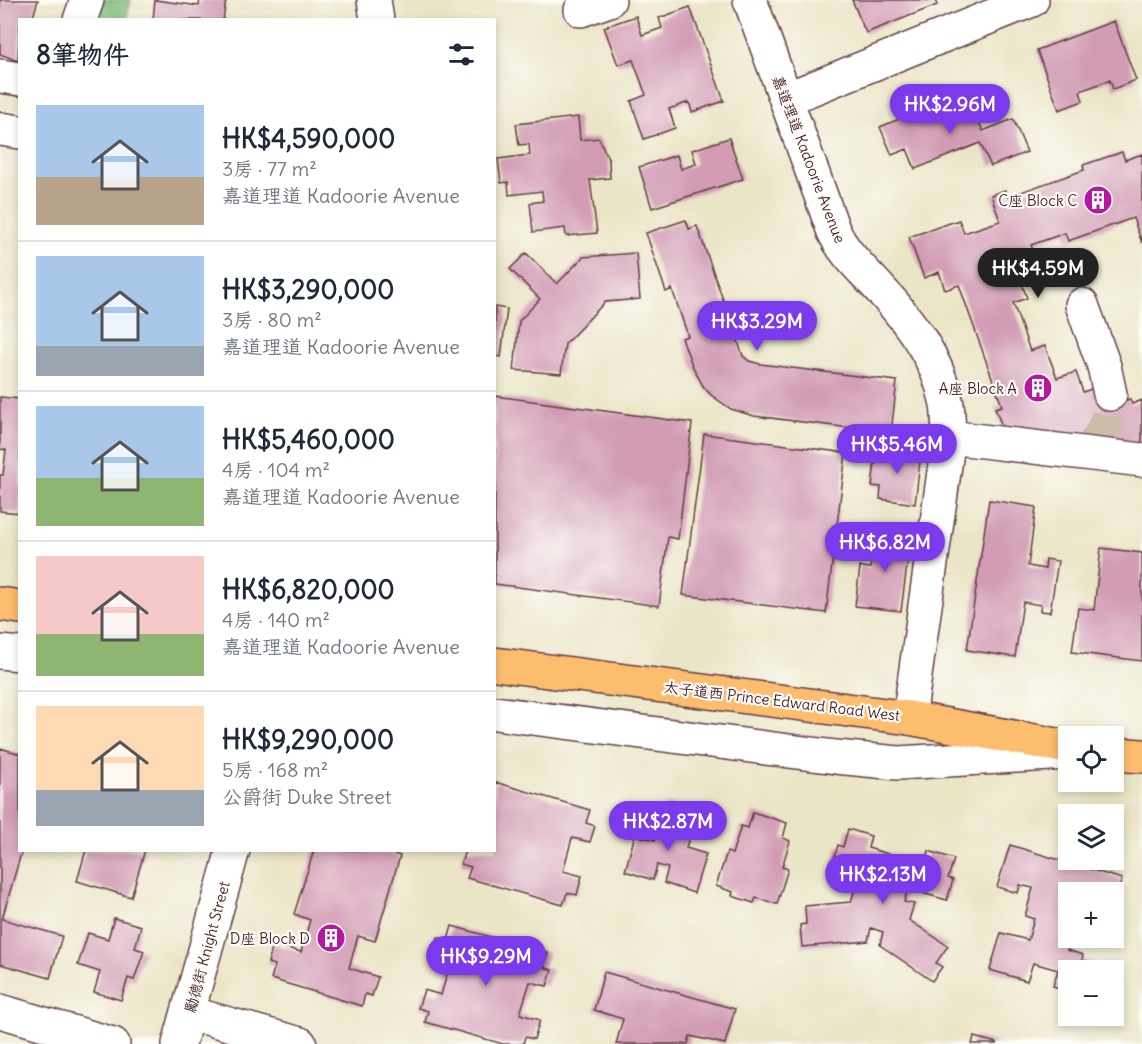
<!DOCTYPE html>
<html lang="zh-TW">
<meta charset="utf-8">
<style>
body{margin:0;font-family:Delius,"LXGW WenKai TC",sans-serif;background:#f2f2f3;color:#1f2937;height:100vh;display:flex;flex-direction:column;font-size:22px;white-space:nowrap}
*{box-sizing:border-box;margin:0}
p{font-size:20px;color:#747a83}
.icon{flex:none;width:33px;height:33px;fill:none;stroke:currentColor;stroke-width:2;stroke-linecap:round;stroke-linejoin:round}
.map{position:relative;flex:1;overflow:hidden}
.sheet{position:absolute;left:18px;top:18px;width:478px;height:834px;display:flex;flex-direction:column;background:#fff;border-radius:0px;box-shadow:0 3px 9px #0003}
.sheet>*{flex:none}
.fabs{position:absolute;left:1058px;top:726px;display:grid;gap:12px}
.fabs a{display:grid;place-items:center;width:66px;height:66px;border-radius:0px;background:#fff;box-shadow:0 3px 9px #0003;font-size:30px}
.price{position:absolute;translate:-50% -51px;padding:0 14px;border-radius:21px;background:#7c3aed;color:#fff;font-size:20px;line-height:39px;filter:drop-shadow(0 2px 3px #0008)}
.price::after{content:'';position:absolute;left:50%;top:36px;width:18px;height:14px;margin-left:-9px;background:inherit;clip-path:polygon(0 0,100% 0,50% 100%)}
.price.active{background:#222;color:#fff}
ul{padding:0;list-style:none}
li{display:flex;align-items:center;gap:18px;height:150px;padding:0 18px}
li+li{border-top:2px solid #e0e1e3}
li span{display:grid;place-items:center;flex:none;width:168px;height:120px;border-radius:0px;color:#555}
li>.icon{margin-inline-start:auto}
span .icon{width:72px;height:72px;fill:#fffc;stroke-width:1}
li b{font-size:26px}
h2{display:flex;justify-content:space-between;align-items:center;height:72px;padding:0 18px;font-size:26px}
.map>svg:first-child{display:block}
.forest{fill:#80bd7c;stroke:#656e54;stroke-width:1.5}
.building{fill:#d29cb5}
.lines{fill:none;stroke-linecap:round;stroke-linejoin:round}
.minor-tunnel{stroke:#cbbda8;stroke-width:33;stroke-dasharray:33 16;stroke-linecap:butt}
.minor-casing{stroke:#623d42;stroke-width:36}
.major-casing{stroke:#623d42;stroke-width:36}
.minor{stroke:#fff;stroke-width:33}
.major{stroke:#fcbd6e;stroke-width:33}
.labels{text-anchor:middle;dominant-baseline:central;stroke-width:4.5;stroke-linejoin:round;paint-order:stroke}
.street-label{font-size:15px;fill:#4a1f2b;stroke:#fdfcf7}
.poi-label{font-size:15px;fill:#4a1f2b;stroke:#fdfcf7;text-anchor:end}
</style>
<div class="map">
<svg width="1142" height="1044" viewBox="0 0 1142 1044">
<rect width="100%" height="100%" fill="#fdfcf7"/>
<filter id="ink" filterUnits="userSpaceOnUse"><feTurbulence type="fractalNoise" baseFrequency=".0167" numOctaves="2"/><feDisplacementMap in="SourceGraphic" scale="12" xChannelSelector="R" yChannelSelector="G"/><feConvolveMatrix kernelMatrix="1 2 1 2 8 2 1 2 1" color-interpolation-filters="sRGB"/></filter>
<filter id="wash" filterUnits="userSpaceOnUse"><feTurbulence type="fractalNoise" baseFrequency=".008" numOctaves="4" result="noise"/><feDisplacementMap in="SourceGraphic" scale="24" xChannelSelector="R" yChannelSelector="G"/><feGaussianBlur stdDeviation="1.35" result="paint"/><feColorMatrix in="noise" values="0 0 0 0 0 0 0 0 0 0 0 0 0 0 0 0 0 1.4 0 .05"/><feComposite in="paint" operator="in"/></filter>
<g filter="url(#wash)">
<rect width="100%" height="100%" fill="#ebe5c7"/>
<path class="forest" d="M103,0h28l-5,19 -30,1z"/>
<g id="blocks">
<path class="building" d="M0,0h38l-6,20h-12l-2,41 -18,-7z
M155,0l44,6 1,-6h26l-3,20h-70z
M852,0h83l2,5 -71,28z
M690,7l34,94 -32,11 -3,-10 -20,7 6,19 -31,11 -13,-38 15,-6 -13,-35 -15,5 -14,-38 32,-11 6,19 20,-7 -3,-10z
M1114,21l22,59 -23,9 -3,-9 -30,11 3,10 -24,9 -22,-60z
M959,94l12,26 6,-2 6,13 30,-12 14,33 -36,14 -11,-23 -65,26 -8,-20 -15,6 -12,-28z
M578,117l2,23 19,-2 10,23 1,17 -20,2 7,53 -31,3 -1,-8 -32,4 -3,-29 13,-2 -1,-10 -33,4 -1,-13 -7,1 -3,-24 32,-4 -1,-11 -10,1 -3,-21z
M729,138l14,41 -91,29 -13,-41 38,-12 4,14 15,-5 -4,-14z
M1122,152l3,8 17,-6v89l-9,-25 -65,23 -3,-8 -34,12 6,15 -21,8 11,30 -14,5 17,48 15,-5 12,32 19,-6 7,20 24,-9 7,21 16,-5 2,5 10,-4v42l-23,8 -5,-14 -36,13 -74,-17 -9,-24 7,-2 -43,-121 -14,5 -6,-18 -15,6 -15,-41 50,-17 5,13 36,-12 -9,-26 14,-5 2,7 77,-27 -1,-5z
M686,220l3,9 8,-3 46,130 6,5 11,3 137,17 -6,52 -137,-17 -23,-7 -20,-14 -8,-9 -11,-21 -10,-27 6,-2 -16,-47 -6,3 -20,-59z
M526,253l31,31 26,-27 53,-4 4,46 -35,3 -40,42 -4,30 -47,-4 5,-49 21,-22 -30,-30z
M495,307l12,2 -6,48 -6,-1z
M495,396l197,27 -14,116 -10,-2 -9,69 -164,-22z
M0,397l20,2v114l-20,-2v-36h3l3,-25 -6,-1z
M704,434l142,19 -20,160 -143,-18z
M877,447l44,6 -6,51 -35,-5 1,-12 -9,-1z
M989,500l47,7 -8,59 17,3 1,-10 12,2 -8,51 -10,-1 1,-6 -18,-3 -8,55 -48,-7z
M875,531l36,4 -10,76 -46,-5 5,-39 10,1z
M1101,548l41,5v108l-70,-9 6,-44 16,2z
M0,748l20,6v96h2l-20,69 60,17 -12,42 -50,-14z
M495,782l95,28 -4,13 9,3 -5,16 -18,-4 -9,33 19,5 -5,19 -10,-2 -4,12 -96,-27 4,-11 -10,-3 4,-14h30z
M666,804l25,7 -7,21 6,2 -4,14 20,6 -12,39 -30,-10 4,-15 -11,-3 -4,15 -28,-9 10,-36 20,5z
M753,812l34,11 -4,15 7,3 -8,26 6,2 -11,35 -21,-6 -2,5 -22,-7 1,-4 -17,-6 11,-34 5,2 9,-28 7,2z
M848,829l23,7 -3,12 57,17 4,-14 25,8 -6,19 5,2 -6,20 -39,-11 -4,13 10,2 -5,16 39,26 -12,17 6,4 -10,14 -52,-36 3,-13 -12,-4 -3,13 -66,6 -2,-22 6,-1 -1,-18 46,-4 4,-14 10,2 4,-14 -37,-11 6,-20 5,2z
M1010,845l112,34 -8,27 -1,-14h-45v46h3l-4,12 16,5 -1,5 16,5 -2,5h-28v21l-15,-5 5,-16 -25,-7 -6,18 -37,-11 11,-37 27,7 6,-21 -9,-3 8,-28 -13,-3 -2,8 -21,-6z
M86,850h59l-14,47 -54,-16z
M314,850h70l16,6 -25,85 -17,-5 -9,32 29,9 -6,19 -7,-2 -3,12 -91,-27 4,-14 -7,-2 5,-19 28,8 9,-32 -16,-6z
M114,918l27,8 -6,22 9,3 -10,29 -6,-2 -7,22 -27,-8 6,-20 -22,-7 10,-32 20,6z
M452,926l96,27 -4,14 8,3 -5,16 -17,-4 -10,32 20,6 -6,19 -9,-2 -2,7h-20l-78,-22 3,-11 -10,-3 6,-18 17,5 10,-35 -18,-4 5,-19 10,3z
M604,972l131,37 -10,35 -35,-8 -2,8h-72l7,-25 -29,-9z
M974,1037l23,6v1h-25z"/>
</g>
</g>
<g filter="url(#ink)">
<use href="#blocks" fill-opacity="0" stroke="#623d42" stroke-width="1.5"/>
<g class="lines">
<path class="minor-tunnel" d="M1093,444c13,-15 17,-30 17,-50"/>
<g class="minor-casing">
<path id="minor" d="M374,0l3,20
M750,0l84,232c11,23 29,38 46,57 29,31 57,68 66,111 3,11 2,25 3,37l-40,281
M581,10l28,-10
M80,20l7,-20
M0,76l20,3
M786,99l246,-99
M0,129l20,3
M1082,305l22,61 6,28
M949,437l193,23
M0,652l20,2
M495,713l341,44 62,6 170,-10
M0,1011l113,33
M189,1013l111,31
M179,1044l54,-194"/>
</g>
<g class="major-casing">
<path id="major" d="M0,604l20,3
M495,664l414,54 159,29
M1113,754l29,2"/>
</g>
<use href="#minor" class="minor"/>
<use href="#major" class="major"/>
</g>
</g>
<defs>
<g id="building-disc" transform="scale(1.5)"><circle r="9.5" fill="#b5179e" stroke="#fdfcf7"/><path d="M-4-6H4V6H1V3H-1V6H-4ZM-2.5-4.3h1.7v1.8h-1.7ZM.8-4.3h1.7v1.8H.8ZM-2.5-1h1.7V.8h-1.7ZM.8-1h1.7V.8H.8Z" fill="#fff"/></g>
</defs>
<g fill-rule="evenodd">
<use href="#building-disc" x="1098" y="200"/>
<use href="#building-disc" x="1038" y="388"/>
<use href="#building-disc" x="331" y="938"/>
</g>
<g class="labels">
<g class="street-label">
<text transform="translate(809 159) rotate(69)">嘉道理道 Kadoorie Avenue</text>
<text transform="translate(782 701) rotate(7)">太子道西 Prince Edward Road West</text>
<text transform="translate(207 947) rotate(-75)">勵德街 Knight Street</text>
</g>
<g class="poi-label">
<text x="1077" y="200">C座 Block C</text>
<text x="1017" y="388">A座 Block A</text>
<text x="310" y="938">D座 Block D</text>
</g>
</g>
</svg>
<div class="fabs">
<a><svg class="icon" aria-label="locate" viewBox="0 0 24 24"><circle cx="12" cy="12" r="6"/><path d="M12 2v4M12 18v4M2 12h4M18 12h4"/></svg></a>
<a><svg class="icon" aria-label="layers" viewBox="0 0 24 24"><path d="M12 4l9 5-9 5-9-5zM3 14l9 5 9-5"/></svg></a>
<a>+</a>
<a>−</a>
</div>
<b class="price" style="left:950px;top:135px">HK$2.96M</b>
<b class="price active" style="left:1038px;top:299px">HK$4.59M</b>
<b class="price" style="left:757px;top:352px">HK$3.29M</b>
<b class="price" style="left:897px;top:475px">HK$5.46M</b>
<b class="price" style="left:885px;top:573px">HK$6.82M</b>
<b class="price" style="left:668px;top:852px">HK$2.87M</b>
<b class="price" style="left:883px;top:905px">HK$2.13M</b>
<b class="price" style="left:486px;top:987px">HK$9.29M</b>
<section class="sheet">
<h2>8筆物件<svg class="icon" aria-label="filters" viewBox="0 0 24 24"><path d="M4 7h16M4 17h16"/><circle cx="9" cy="7" r="2"/><circle cx="15" cy="17" r="2"/></svg></h2>
<ul>
<li><span style="background:linear-gradient(#a9c7e8 60%,#b9a48a 0)"><svg class="icon" aria-label="home" viewBox="0 0 24 24"><path d="M3 11l9-7 9 7M6 9v11h12V9"/></svg></span><div><b>HK$4,590,000</b><p>3房 · 77 m²</p><p>嘉道理道 Kadoorie Avenue</p></div></li>
<li><span style="background:linear-gradient(#a9c7e8 75%,#9aa5b1 0)"><svg class="icon" aria-label="home" viewBox="0 0 24 24"><path d="M3 11l9-7 9 7M6 9v11h12V9"/></svg></span><div><b>HK$3,290,000</b><p>3房 · 80 m²</p><p>嘉道理道 Kadoorie Avenue</p></div></li>
<li><span style="background:linear-gradient(#a9c7e8 60%,#8fb573 0)"><svg class="icon" aria-label="home" viewBox="0 0 24 24"><path d="M3 11l9-7 9 7M6 9v11h12V9"/></svg></span><div><b>HK$5,460,000</b><p>4房 · 104 m²</p><p>嘉道理道 Kadoorie Avenue</p></div></li>
<li><span style="background:linear-gradient(#f6c9c9 65%,#8fb573 0)"><svg class="icon" aria-label="home" viewBox="0 0 24 24"><path d="M3 11l9-7 9 7M6 9v11h12V9"/></svg></span><div><b>HK$6,820,000</b><p>4房 · 140 m²</p><p>嘉道理道 Kadoorie Avenue</p></div></li>
<li><span style="background:linear-gradient(#ffd9b3 70%,#9aa5b1 0)"><svg class="icon" aria-label="home" viewBox="0 0 24 24"><path d="M3 11l9-7 9 7M6 9v11h12V9"/></svg></span><div><b>HK$9,290,000</b><p>5房 · 168 m²</p><p>公爵街 Duke Street</p></div></li>
</ul>
</section>
</div>
